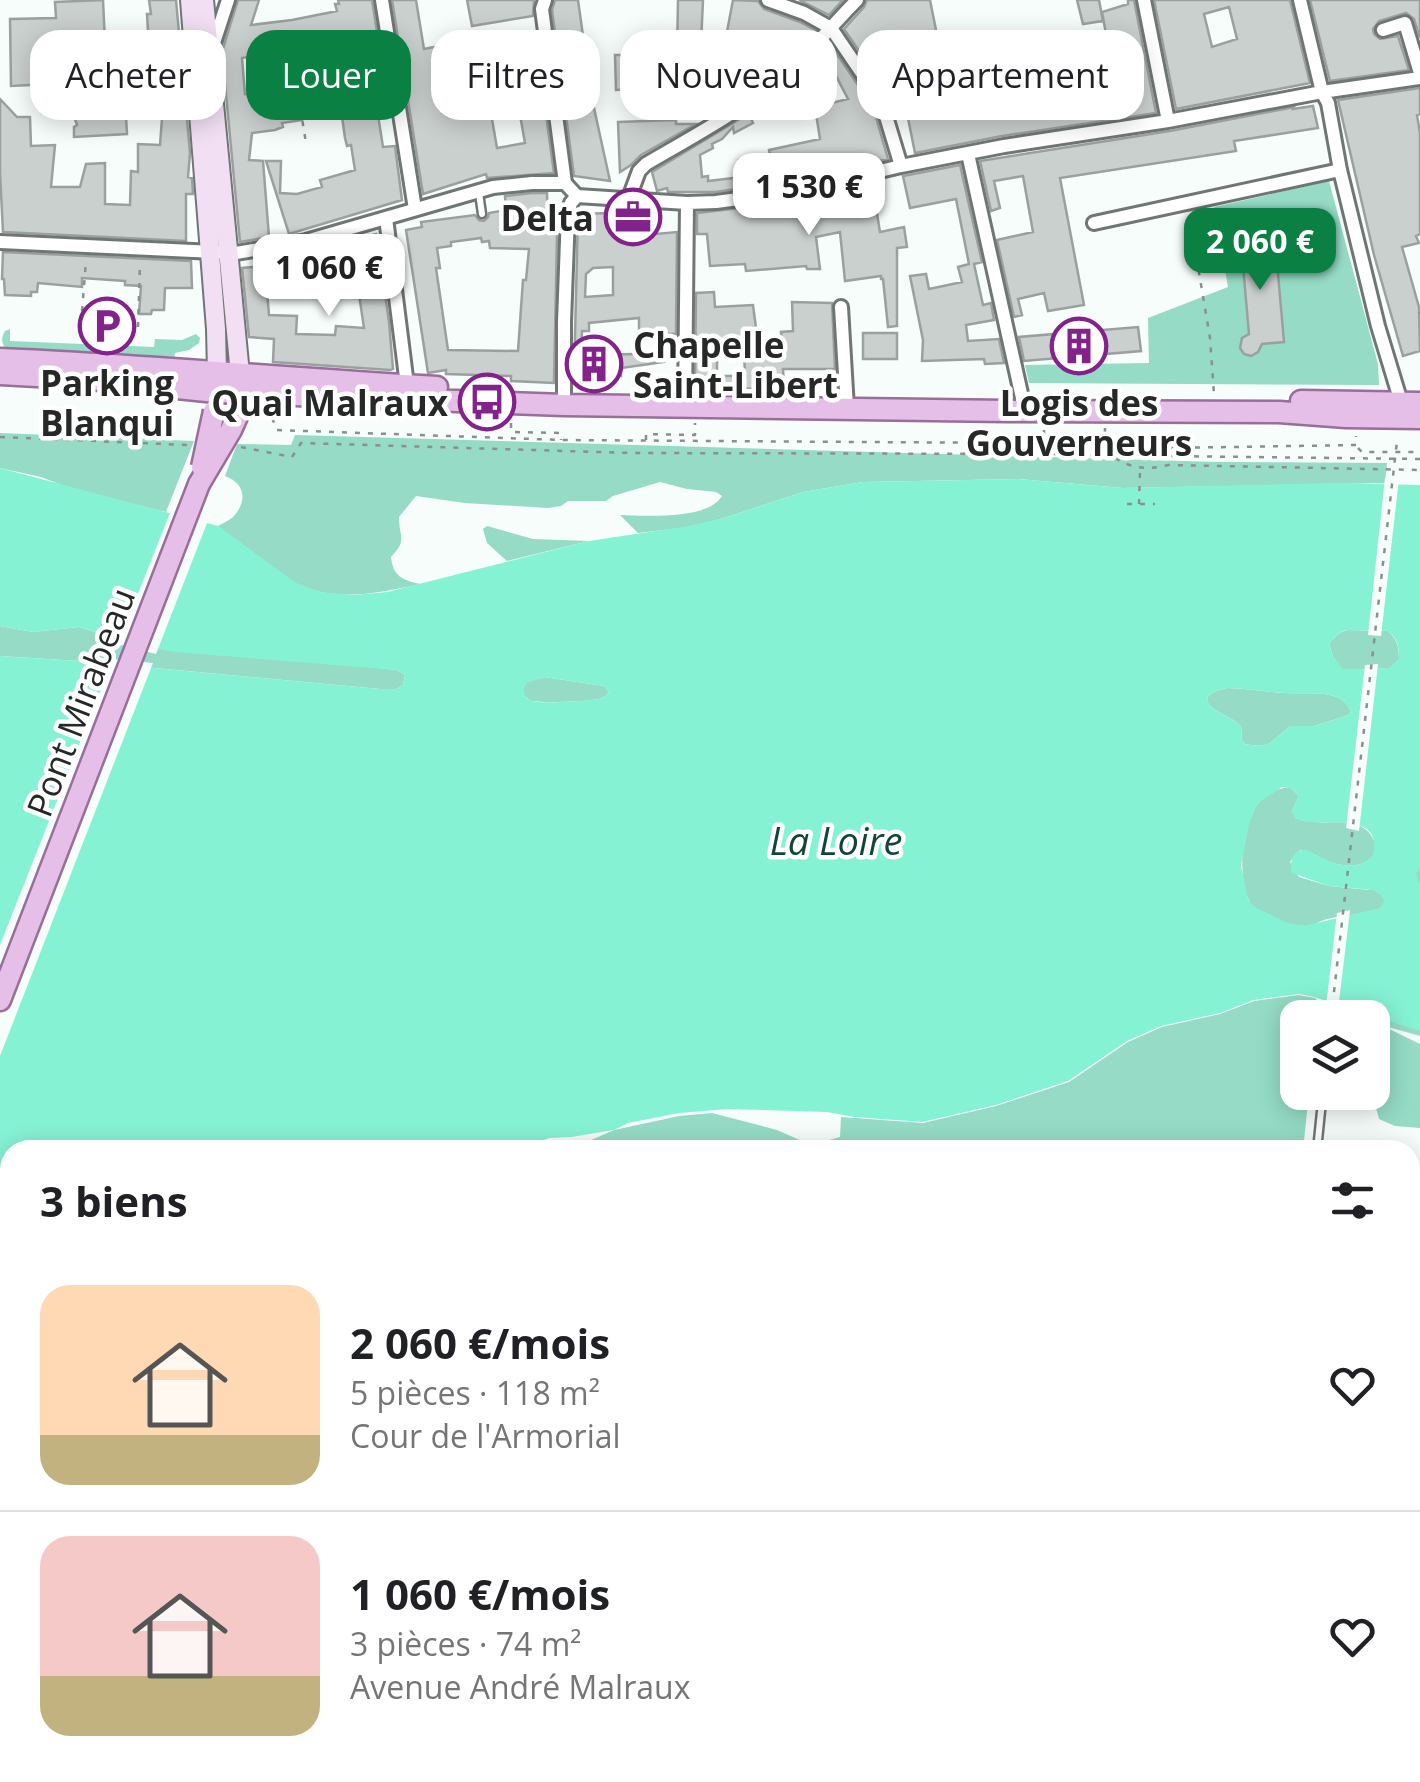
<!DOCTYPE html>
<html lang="fr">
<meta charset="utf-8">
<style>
body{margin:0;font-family:"Open Sans",sans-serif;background:#f2f2f2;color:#202124;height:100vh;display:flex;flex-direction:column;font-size:38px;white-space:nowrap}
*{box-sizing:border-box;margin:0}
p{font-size:32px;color:#757577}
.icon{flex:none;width:55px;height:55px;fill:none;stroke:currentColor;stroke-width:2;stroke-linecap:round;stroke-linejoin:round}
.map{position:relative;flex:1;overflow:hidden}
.sheet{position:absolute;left:0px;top:1140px;width:1420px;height:642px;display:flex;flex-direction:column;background:#fff;border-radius:30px 30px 0 0;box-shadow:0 5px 25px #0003}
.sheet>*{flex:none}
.top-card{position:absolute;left:30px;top:30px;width:1360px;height:90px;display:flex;gap:20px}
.tools{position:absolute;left:1280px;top:1000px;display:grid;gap:20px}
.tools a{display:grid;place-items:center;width:110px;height:110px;border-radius:20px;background:#fff;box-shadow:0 5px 25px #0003;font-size:50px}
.price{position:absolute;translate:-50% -85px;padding:0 22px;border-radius:20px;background:#fff;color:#222;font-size:32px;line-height:65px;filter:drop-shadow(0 2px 5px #0008)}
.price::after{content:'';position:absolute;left:50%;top:60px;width:30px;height:22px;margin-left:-15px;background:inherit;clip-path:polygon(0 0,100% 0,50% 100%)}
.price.on{background:#0b8043;color:#fff}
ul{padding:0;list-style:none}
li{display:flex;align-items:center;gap:30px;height:250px;padding:0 40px}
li+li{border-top:2px solid #e0e0e0}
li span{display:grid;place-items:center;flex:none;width:280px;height:200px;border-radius:30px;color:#555}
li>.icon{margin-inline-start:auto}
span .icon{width:120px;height:120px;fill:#fffc;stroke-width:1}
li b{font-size:42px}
h2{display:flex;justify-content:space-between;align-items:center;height:120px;padding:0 40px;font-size:42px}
.pill{padding:0 35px;border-radius:30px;background:#fff;box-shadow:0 5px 25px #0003;font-size:35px;line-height:90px}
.pill.on{background:#0b8043;color:#fff}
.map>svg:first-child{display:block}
.green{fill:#95dbc6;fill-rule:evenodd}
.water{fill:#86f2d4;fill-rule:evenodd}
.pier{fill:#f7fdfb}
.building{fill:#cad0ce;stroke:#9aa09e;stroke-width:2.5;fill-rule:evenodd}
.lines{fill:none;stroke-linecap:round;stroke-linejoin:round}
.lane-casing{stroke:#707674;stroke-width:11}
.street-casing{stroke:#707674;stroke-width:18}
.secondary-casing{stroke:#707674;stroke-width:22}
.primary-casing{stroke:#986e9b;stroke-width:25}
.path{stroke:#8b8f8e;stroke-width:2.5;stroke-dasharray:5 8;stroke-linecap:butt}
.lane{stroke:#fff;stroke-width:6}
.street{stroke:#fff;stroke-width:12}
.secondary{stroke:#f2dff4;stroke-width:18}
.primary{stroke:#e6bfe8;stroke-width:20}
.primary-bridge-casing{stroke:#986e9b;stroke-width:25;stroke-linecap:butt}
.path-bridge{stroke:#8b8f8e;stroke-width:2.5;stroke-dasharray:5 8;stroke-linecap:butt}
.primary-bridge{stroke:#e6bfe8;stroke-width:20}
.labels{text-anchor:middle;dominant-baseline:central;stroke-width:9;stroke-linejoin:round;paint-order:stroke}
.poi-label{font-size:35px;font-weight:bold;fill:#262828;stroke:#fff;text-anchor:end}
.street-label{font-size:35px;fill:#262828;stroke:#fff}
.water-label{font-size:38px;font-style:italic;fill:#134438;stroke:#fff}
</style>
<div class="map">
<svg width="1420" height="1782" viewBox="0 0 1420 1782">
<rect width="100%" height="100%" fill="#f7fdfb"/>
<path class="green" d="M1329,181l49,183 1,21 -350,-2 -4,-18 124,-2 -1,-45 80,-31 -14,-80z
M10,329v12l144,6 1,-8 27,1 14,-6 4,4 -1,5 -10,7 -14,3 -1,6 -166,-7c-6,-8 -8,-12 -3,-21z
M0,433l194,8 -28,71 -91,-22 -34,-13 -41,-9z
M295,435l922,27 170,1 -2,20 -262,5 -105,-9 -155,3 -60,10 -79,26 -35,9 -51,6 -18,-18c26,1 88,5 102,-19l-6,-4 -29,-3 -27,-7 -47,14 -7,5h-38l-7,5 -13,2 -83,-5 -49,-7 -17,21c0,21 9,22 -8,40 2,19 11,23 29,27 -40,9 -86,19 -125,-1 -28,-14 -53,-38 -77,-57 5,-3 10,-5 15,-9 15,-16 12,-34 -8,-41l12,-32 54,1z
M487,526l46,13 56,2 -82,20 -20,-18 -4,-14z
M1420,550v486l-39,-11 39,19v84l-25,-2 -16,-7 -7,-26v-75l-29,-1 1,-10 7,3 14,-97c-12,2 -25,3 -38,6 -8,2 -13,7 -22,7 -16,0 -46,-9 -55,-24 -14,-23 -8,-85 12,-103 7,-7 18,-11 28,-12l9,9 -7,15c7,4 15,10 23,11 22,2 50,-6 60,21zM1301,850c23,9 52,27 72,6l-4,34 -40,-4 -30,-9 -9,-15 6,-9z
M0,626l33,6 46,-5 46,14 272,29 8,5 -2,10 -7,4h-16l-300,-28 -80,-5z
M1347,630l41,1c9,8 11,16 11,28l-9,9 -47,2 -10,-13 -4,-14 10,-10z
M544,677l60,9 5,6c-2,2 -4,5 -7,6 -9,4 -61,5 -72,3l-6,-6 -1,-7 4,-6z
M1227,688c20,0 38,4 58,5 22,2 56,-6 66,18l-2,4 -35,11h-23c-20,13 -18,24 -46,18l-3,-4 -1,-14c-10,-10 -25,-12 -34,-24l1,-6 8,-5z
M1299,995l16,3 7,7 -2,12 -22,1v74l11,1 -6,57h-735l46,-20 65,-14 33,-3 65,17 34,15 29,-8 1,-20 82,6 73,-17 73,-24 59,-40 34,-15 58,-13 34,-13z
M1410,1267l10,1v277l-10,2z
M10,1459v92l-10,1v-92z
M0,1749h10v23l79,1 -45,9h-44z
M181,1773h132c-31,9 -142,9 -182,9z"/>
<path class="water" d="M0,468l218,58 78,57 25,9 33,3 33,-3 202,-51 100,-15 35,-8 79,-26 60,-10 155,-3 105,9 215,-5 82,2v385l-4,3 4,12v146l-106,-34 -15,-3 -45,6 -34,13 -59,13 -34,15 -59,40 -72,24 -74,17 -68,-5 -27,-5 -99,-3 -49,4 -51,10 -14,7 -43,7 -21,1 -43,12h-497v103l-10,-2v-595l80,5 300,28h16l7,-4 2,-10 -8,-5 -222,-18 -24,-4 -72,-21 -46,5 -33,-6zM1346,630l42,1c10,8 11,16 11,28l-10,9 -46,1 -10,-12 -4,-14 10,-10zM544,677l60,9 5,7c-3,1 -4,4 -7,5 -6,3 -64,6 -70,3 -8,-3 -7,-6 -9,-13l5,-6zM1227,688c20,0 38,4 58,5 22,2 56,-6 66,18l-2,4 -35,11h-23c-20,13 -18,24 -46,18l-3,-4 -1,-14c-10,-10 -25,-12 -34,-24l1,-6 8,-5zM1282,787h8l9,9 -7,15 3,8c5,1 11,3 16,3 24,2 72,-7 62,33 -15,17 -34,11 -52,2 -3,-1 -13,-7 -15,-7 -14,-1 -17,14 -14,23l37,13 44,4 8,5 3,7 -4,6 -76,18 -16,-3 -34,-16 -6,-8 -7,-33 8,-42 9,-21z
M1420,1450v93l-10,-1v-90z"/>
<path class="pier" d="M1385,478l14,1 -18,157 -13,-1z
M172,508l37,10 -53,136 -38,-10z
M113,659l40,4 -153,393v-111z
M1378,664l-19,167 -13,-3 19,-163z
M1350,910l-12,100 -12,-4 11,-93z"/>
<path class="building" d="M103,0l3,63 28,-1 -1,-12 16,-2 -2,-34h4l-2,-14h27l14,153 -2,24 4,1 1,16h-7v47l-183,-9 -3,-59v-74l17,18h13l1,29 24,-1 -4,42h29l6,-23 19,-1v41l25,1 1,-34 7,1v-28l22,1 2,-27h-4l-1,-17 -5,-4 4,-6 -2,-14h-30l2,26 -4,2 4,11 1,18 -53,3v-10l3,-2 -4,-12 -1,-18 36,-1 -1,-25 -57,1 1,14 -40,2 -1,-67 46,-1 -1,-16z
M238,0h21l-8,25 41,-5 45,-9 -2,-7h4l-1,-4h34l7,44 -12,2 16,101 12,-1 7,54 -113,34 -23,-73h15l-1,32 17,1 25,-7 -2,-7 35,-10 -4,-25 -4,1 -2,-8 -6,-43 -9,-50 -25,4 1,4 -9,1 1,2 -20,3v-2l-9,2 -1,-5 -26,4 3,36 23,-3h10v3l20,-2 4,28 -20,3 1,4 -8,3 -23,3 -3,27 14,1 6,76 -29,5 -18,-190z
M392,0h24l8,49 10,-2 11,64 25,1 -1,-8 14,-2 1,3 50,-5 -4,-34 9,-1 15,108 -67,5 -1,-4 -63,20zM520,115l5,28 -28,5 -5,-29z
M467,0h67l-1,16 -61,10z
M555,0h23l7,50 -10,2 11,48 6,-1 18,82 -36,-5 -22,-166z
M678,0h25l-2,44 -6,41 -37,3 -1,-2 -23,1v2l-18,1 -1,-35h41v-2l21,-1z
M733,0l25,1 6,8 36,13 15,8 -39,39 -9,-11 -24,12 -17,-33z
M799,0h44l-14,15z
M867,0h63l19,95 158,-27 -3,-16 5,-2 -7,-38 26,-8v-4h6l22,113 -154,23 -87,17 -8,-40 3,-1 -12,-65 -37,7 -17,-25 20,-22z
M1077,0h22l4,21 -20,3z
M1154,0h136l20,83 -134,26zM1229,7l8,32 -25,8 -8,-33z
M1310,0h110v38l-6,-19 -8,-6 -27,8 -6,8 1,5 6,5 18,-3 11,34 -79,11z
M830,44l43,63 15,52 -99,23 -74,10h-47l-1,-4 -10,3 -5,-19 106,-64 34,-26zM820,69l6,7h10l12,23 -33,8 5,32 -51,11 1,5 -31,5 3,17 -34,4v-5l-6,1 -2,-22 13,-7 -1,-4 10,-5 11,-12 1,6 19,-10 -3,-7 40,-17 6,13 18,-4 -12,-21z
M1420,88v26l-3,1 3,18v101l-4,2 3,7 -17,4 17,60 1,44 -17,5 -29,-101 -36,-155z
M1313,106l5,22 -84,13 2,10 -176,27 24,127 -36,6 -4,-18 -26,6 4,16 -8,2 -17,-77 36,-8 -10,-56 -29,5 6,27 -9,3 -11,-50 190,-30 124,-24 -1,2z
M676,120v4h20l-55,31 -10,10 -11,7 -2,-50z
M960,165l22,97 -8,2 9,41 8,-2 3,17 -28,5 2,16 31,-2 5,24 -19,1 -1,-5 -62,2 1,-21 -13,-64 16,-2 3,15 33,-7 -4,-15 11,-3 -13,-65 -46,9 -7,-32z
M872,183l8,49 24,-5 3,20 -10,1v78l-9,1 -5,-48h-2v-3l-36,5 -5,-49 -24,5 4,32h-13l-1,-3 -60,5 -1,-7 -35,2 -3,-32h-10v-21l96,-11z
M532,193h15l1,41 9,1 -3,148 -43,-2v-5l-65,-2v-4l-18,3 -22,-143 16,-3 -1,-5 54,-7 4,5 5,1 4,-4 1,-4 17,-3 -1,-14zM481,238l1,4 7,-1 1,7 39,1 -3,31h-3l-5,71 -70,-1 -12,-82h4l-3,-20 14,-2v-4z
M644,212l1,23 32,-3 -1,102 -37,-1v-15l-50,5v8h-7l-1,24 54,-1 29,4v4l-43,6v8l-47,1 4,-163zM613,267v28l-28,2 1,-23 7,-6z
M1242,232l7,3 3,7 23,-2 9,102 -22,2 -4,8 -7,4 -7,-2 -4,-6 2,-10 7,-4 -7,-80 -7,-3 -4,-6v-7z
M376,234l13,88 4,47 -3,1 -117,-8 1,-23 -25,-2 -7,-69 23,-2 4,49 28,1 -1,18 39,1 1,-9 28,2 -9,-61 -5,1 -7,-25z
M3,252l188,9 1,27h-27l-1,22h-12l-1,4h-12l2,-28 -16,-1v-4l-43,-3v9l-44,-4 -1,9h-6v4l-26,-1 -1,-16h-2z
M714,292l1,15 38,-2 6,46 23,-2 -1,-17 12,-1 -1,-29 40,1 3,66h-52l1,20 -89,-1 1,-95zM744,350l1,26h-28v-25z
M1138,327l3,24 -117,10 -5,-24z
M863,333h34v26h-34z"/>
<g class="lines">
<g class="lane-casing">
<path id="lane" d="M479,193l3,21
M1317,1150l6,-58
M1410,1166h3"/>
</g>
<g class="street-casing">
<path id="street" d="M382,0l33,209
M545,0l-3,9 23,174
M768,0l36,13 27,15 51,75 19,63
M1144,0l24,121
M1300,0l22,92 6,11 12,67 38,156 23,76 -1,7
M1383,30l22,-7 15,50
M212,49l16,-49
M968,154l54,244v13
M565,183l12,13 110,7 29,-1 75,-10 110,-26 103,-20 164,-25 154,-29 98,-14
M629,198l10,-27 7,-7c48,-28 97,-54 139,-90 27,-23 48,-50 72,-74
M386,218l21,167
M1094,223l246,-53
M0,242l236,11 70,-12 187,-54 39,-4h33
M841,307l6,101
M564,405v-83l4,-108 3,-11 6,-7
M685,408l2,-205
M0,1293h10
M0,1456l10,-1
M0,1558h10
M0,1654l10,2
M1410,1737l10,-1
M869,1772v10
M1222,1772l1,10
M1262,1772l2,10
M1350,1772l1,10
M1141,1782l41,-10"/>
</g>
<g class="secondary-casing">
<path id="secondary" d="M190,0l26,329 1,43
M204,0l36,374
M1130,1772l2,10"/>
</g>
<g class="primary-casing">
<path id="primary" d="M0,359c146,6 291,20 437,28
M0,374l90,5 126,13 348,13 444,6 271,1 67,5 74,1
M1301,401l119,2
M0,1000l199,-516
M1410,1606l10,-1
M82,1782l50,-10
M335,1782c68,-8 138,-11 206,0
M540,1782l98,-10"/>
</g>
<path class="path" d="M292,57l14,86
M301,110l44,-6
M1190,219l20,119 4,56
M1419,313h1
M81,324l5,-63
M138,327l2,-64
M272,418l5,12 284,10 606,4v11
M511,423v9l50,1v7
M1044,430v9l61,1v-12
M0,437l188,8
M646,440v-6l49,1v-12
M241,447l51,10 9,-14 331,10 433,1 78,4 24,-2 253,3
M1169,448l187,-3v-9
M1358,448l4,4h58
M1115,458c18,11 32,12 53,7l252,5
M1127,504h28
M1139,504l1,-33
M0,1267l10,1
M1410,1561l10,-1
M0,1760l10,-1
M746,1772l2,10
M951,1772l2,10
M1371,1772l2,10"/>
<use href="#lane" class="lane"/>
<use href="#street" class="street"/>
<use href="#secondary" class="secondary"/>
<use href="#primary" class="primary"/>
<g class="primary-bridge-casing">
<path id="primary-bridge" d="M202,467l12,-56
M199,484l32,-54 8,-18"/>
</g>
<path class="path-bridge" d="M1331,1018l66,-577"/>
<use href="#primary-bridge" class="primary-bridge"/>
</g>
<defs>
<g id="office-ring" transform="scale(2.875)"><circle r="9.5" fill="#fff" stroke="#84228c" stroke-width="1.5"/><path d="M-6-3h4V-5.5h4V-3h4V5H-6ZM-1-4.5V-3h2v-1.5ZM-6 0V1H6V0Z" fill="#84228c"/></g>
<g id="parking-ring" transform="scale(2.875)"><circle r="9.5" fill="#fff" stroke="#84228c" stroke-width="1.5"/><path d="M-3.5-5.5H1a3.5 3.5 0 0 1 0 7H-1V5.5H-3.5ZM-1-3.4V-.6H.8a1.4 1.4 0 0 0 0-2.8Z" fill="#84228c"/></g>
<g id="building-ring" transform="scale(2.875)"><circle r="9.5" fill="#fff" stroke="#84228c" stroke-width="1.5"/><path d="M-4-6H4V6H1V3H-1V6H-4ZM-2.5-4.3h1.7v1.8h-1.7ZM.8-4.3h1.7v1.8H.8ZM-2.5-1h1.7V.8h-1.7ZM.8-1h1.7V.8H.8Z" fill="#84228c"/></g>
<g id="bus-ring" transform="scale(2.875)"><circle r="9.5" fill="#fff" stroke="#84228c" stroke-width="1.5"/><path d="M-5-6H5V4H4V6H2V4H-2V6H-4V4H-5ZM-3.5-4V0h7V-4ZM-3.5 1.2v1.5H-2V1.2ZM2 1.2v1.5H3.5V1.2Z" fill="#84228c"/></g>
</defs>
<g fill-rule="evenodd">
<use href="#office-ring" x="633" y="217"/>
<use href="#parking-ring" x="107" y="326"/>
<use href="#building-ring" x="1079" y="346"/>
<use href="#building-ring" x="594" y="364"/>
<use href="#bus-ring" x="487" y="402"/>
</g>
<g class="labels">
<g class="poi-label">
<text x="594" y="217">Delta</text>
<text x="633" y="344" text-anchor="start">Chapelle<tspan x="633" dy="40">Saint-Libert</tspan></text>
<text x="107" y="382" text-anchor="middle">Parking<tspan x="107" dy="40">Blanqui</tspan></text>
<text x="448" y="402">Quai Malraux</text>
<text x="1079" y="402" text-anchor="middle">Logis des<tspan x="1079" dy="40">Gouverneurs</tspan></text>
</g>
<g class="street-label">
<text transform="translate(80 702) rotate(-69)">Pont Mirabeau</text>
</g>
<g class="water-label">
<text x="836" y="840">La Loire</text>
</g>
</g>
</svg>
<div class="tools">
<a><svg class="icon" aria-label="layers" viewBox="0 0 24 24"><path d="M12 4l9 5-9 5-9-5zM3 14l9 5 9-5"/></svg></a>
</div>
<b class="price" style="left:809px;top:238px">1 530 €</b>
<b class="price on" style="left:1260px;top:293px">2 060 €</b>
<b class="price" style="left:329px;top:319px">1 060 €</b>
<div class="top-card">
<a class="pill">Acheter</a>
<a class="pill on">Louer</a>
<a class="pill">Filtres</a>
<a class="pill">Nouveau</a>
<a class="pill">Appartement</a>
</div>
<section class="sheet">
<h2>3 biens<svg class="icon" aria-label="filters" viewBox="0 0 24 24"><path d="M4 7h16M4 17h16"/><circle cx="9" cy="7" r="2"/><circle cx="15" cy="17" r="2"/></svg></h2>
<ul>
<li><span style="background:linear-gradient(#ffd9b3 75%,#c2b280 0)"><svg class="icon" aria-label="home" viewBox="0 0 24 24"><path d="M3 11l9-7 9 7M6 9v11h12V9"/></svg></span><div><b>2 060 €/mois</b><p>5 pièces · 118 m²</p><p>Cour de l'Armorial</p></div><svg class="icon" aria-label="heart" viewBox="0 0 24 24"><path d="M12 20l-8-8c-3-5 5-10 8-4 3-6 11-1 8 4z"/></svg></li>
<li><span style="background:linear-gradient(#f6c9c9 70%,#c2b280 0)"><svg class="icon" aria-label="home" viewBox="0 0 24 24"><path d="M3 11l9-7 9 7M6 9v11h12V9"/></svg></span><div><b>1 060 €/mois</b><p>3 pièces · 74 m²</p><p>Avenue André Malraux</p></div><svg class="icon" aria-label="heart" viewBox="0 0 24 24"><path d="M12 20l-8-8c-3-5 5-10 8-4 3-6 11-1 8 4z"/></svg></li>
</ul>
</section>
</div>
